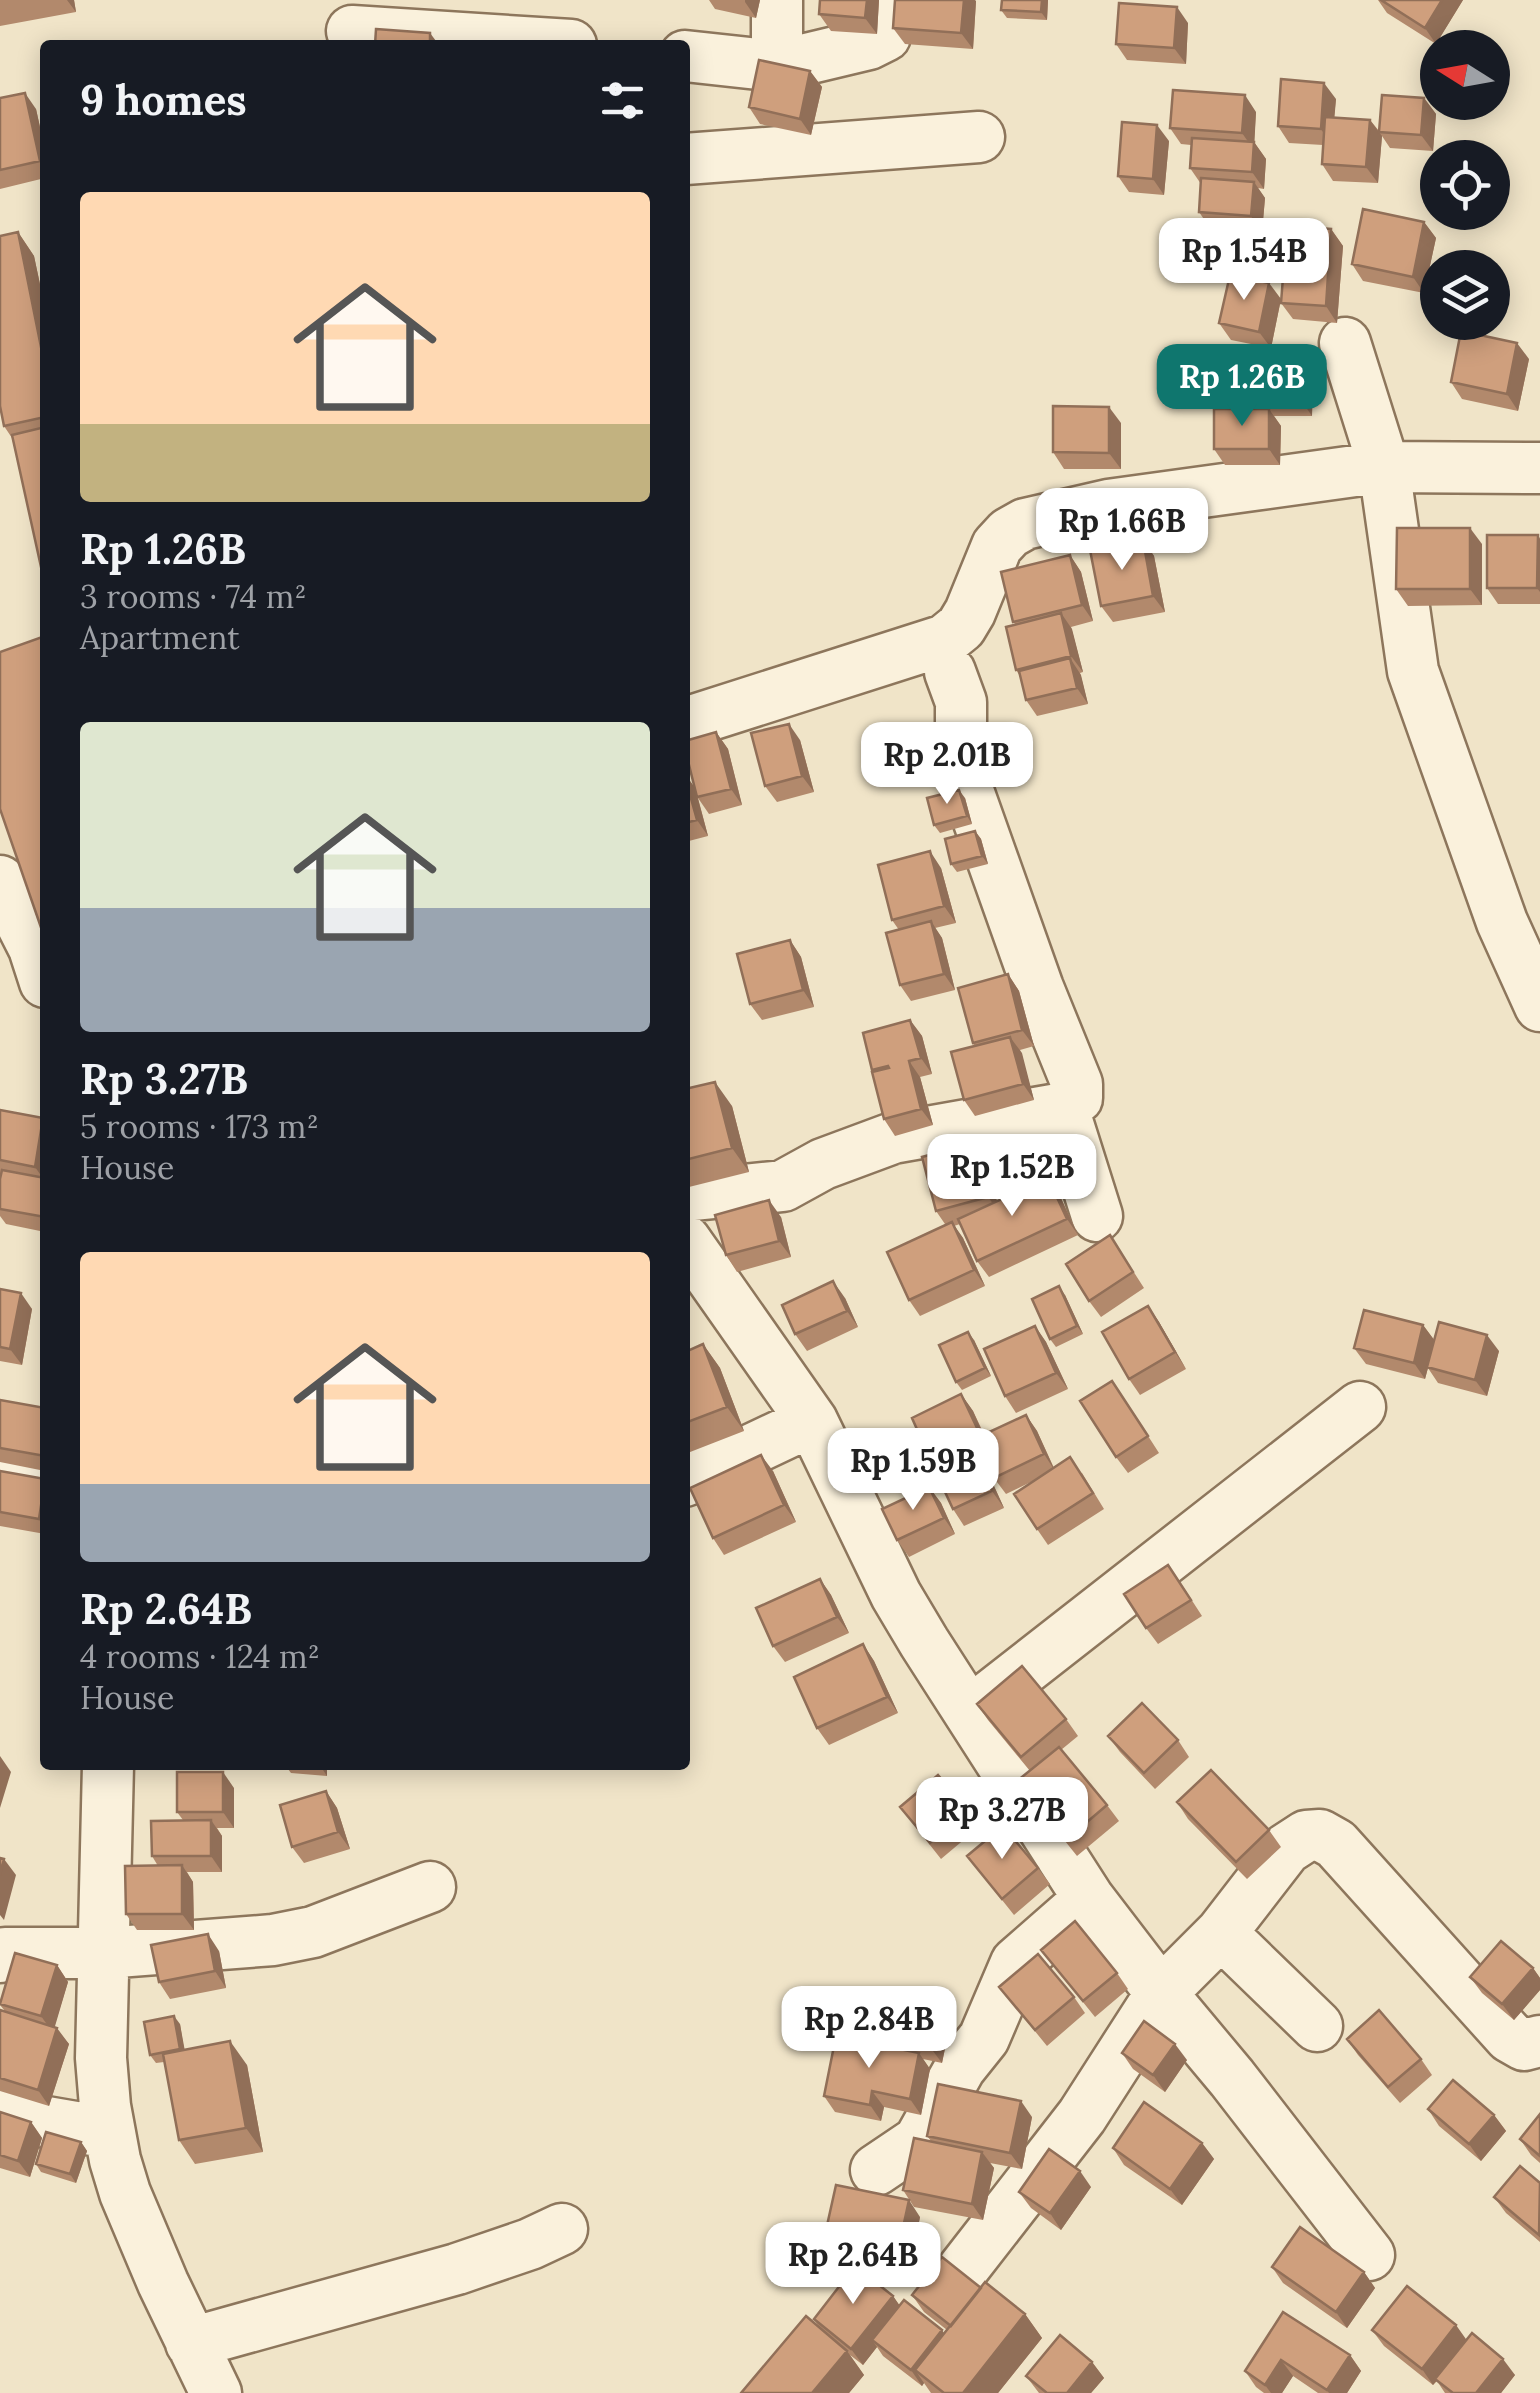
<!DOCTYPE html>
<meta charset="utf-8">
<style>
body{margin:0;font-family:Lora,serif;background:#242831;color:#f1f3f6;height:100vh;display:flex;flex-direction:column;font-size:38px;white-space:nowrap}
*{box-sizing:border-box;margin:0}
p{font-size:32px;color:#9ea1a6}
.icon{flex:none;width:55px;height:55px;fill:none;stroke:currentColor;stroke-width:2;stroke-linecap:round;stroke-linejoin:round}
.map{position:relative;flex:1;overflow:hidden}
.sheet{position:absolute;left:40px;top:40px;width:650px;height:1730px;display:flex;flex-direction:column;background:#171b24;border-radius:10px;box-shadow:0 5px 25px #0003}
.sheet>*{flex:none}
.needle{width:65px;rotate:281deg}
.controls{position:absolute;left:1420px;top:30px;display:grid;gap:20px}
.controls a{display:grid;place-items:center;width:90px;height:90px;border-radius:50%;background:#171b24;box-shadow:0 5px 25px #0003;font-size:50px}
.price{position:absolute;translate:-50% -85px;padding:0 22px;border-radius:20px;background:#fff;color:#222;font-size:32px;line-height:65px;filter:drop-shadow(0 2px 5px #0008)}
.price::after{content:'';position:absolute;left:50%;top:60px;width:30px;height:22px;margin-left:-15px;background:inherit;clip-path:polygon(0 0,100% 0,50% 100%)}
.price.current{background:#0f766e;color:#fff}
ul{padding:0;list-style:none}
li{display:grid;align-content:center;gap:20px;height:530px;padding:0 40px}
li span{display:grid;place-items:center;height:310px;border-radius:10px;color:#555}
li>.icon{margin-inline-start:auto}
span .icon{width:180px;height:180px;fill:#fffc;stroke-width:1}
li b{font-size:42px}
h2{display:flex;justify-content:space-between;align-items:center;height:120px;padding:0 40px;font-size:42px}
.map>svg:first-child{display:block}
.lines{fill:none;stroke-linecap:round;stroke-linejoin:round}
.minor-casing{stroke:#8d765c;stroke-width:55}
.minor{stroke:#faf1dc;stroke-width:50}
.wall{fill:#b2896c}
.shaded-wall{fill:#916f58}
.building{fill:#cf9f7d;stroke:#916f58;stroke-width:2.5}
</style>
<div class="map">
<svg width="1540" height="2393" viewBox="0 0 1540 2393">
<rect width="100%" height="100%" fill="#f0e4c8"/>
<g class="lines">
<g class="minor-casing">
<path id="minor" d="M777,0v66
M352,31l219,14
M685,56l92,10 92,-22 16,-8 5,-36
M685,159l294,-22
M1345,343l39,124 29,204 89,251 38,84
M685,723l260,-83 16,-13 9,-15 27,-66 12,-13 16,-9 83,-19 276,-38 156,1
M0,881l34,67 11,34
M1063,1108l34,108
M685,1196l98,-10 40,-22 70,-26 170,-30 14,-10v-14l-39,-96 -77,-217v-69l-11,-30
M685,1240l127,181 84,174 28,47 165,257 72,94 71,85 137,177
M0,1471l45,3
M685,1481l127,-60
M970,1712l390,-305
M108,1765l-7,293 4,48 10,54 10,33 38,90 53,110
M1221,1933l96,93
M0,1957l5,-4h99l169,-13 40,-8 117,-45
M0,2114l110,19
M876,2170l43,-29 41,-73 24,-30 32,-75 73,-64
M963,2269l119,-153 79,-123 60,-60 65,-84 20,-13 14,-1 16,9 174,193 14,8 16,-4
M191,2343l266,-74 73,-25 32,-15"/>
</g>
<use href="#minor" class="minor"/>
</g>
<path class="wall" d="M0,0h74l2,12 -76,14z
M709,0h51l-4,18 -41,-9z
M820,0h59l-2,34 -46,-3 -12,-17z
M1002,0h46l-1,20 -40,-2 -6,-8z
M1378,0h85l-27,44 -49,-31z
M976,1l-3,48 -68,-5 -12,-16z
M1188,23l-2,41 -59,-4 -11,-16z
M810,71l12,16 -11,48 -51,-11 -11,-17z
M0,98l36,11 9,41v28l-45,11z
M1424,98l12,16 -3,37 -43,-3 -8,-12 -4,47 -45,-2 -11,-17 1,-19 -34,-2 -11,-17 58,-27 -2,18 36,3 9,11z
M1256,112l-2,30 12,17 -2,30 -6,-1 7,10 -3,34 -52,-4 -11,-16 2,-28 -11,-16 1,-23 -10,-1 -11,-16z
M1169,141l-5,54 -35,-3 -11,-16z
M1424,222l12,16 -12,55 -61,-12 -11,-17z
M1331,229l12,17 -6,77 -44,-4 -12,-16z
M18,232l16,24 11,52v271l-2,-3 -31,-138 -8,-12z
M1281,299l-10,49 -40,-8 -12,-17z
M1529,359l-11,52 -56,-12 -11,-17z
M1313,371l-1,45h-38l7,10 -1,39h-55l-11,-16 8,-40 -7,-10z
M1121,423v46h-57l-11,-17z
M1538,535l2,4v65h-42l-11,-16z
M1143,540l11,16 11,56 -52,10 -12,-16z
M1482,544v61l-74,1 -12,-17z
M1070,555l11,17 12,49 -22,6 12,45 -3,1 8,31 -51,12 -11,-16 -6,-24 -4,-6 -1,-46 -2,-2z
M716,732l12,17 14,56 -33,9 -11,-16 10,38 -23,6v-68l10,14z
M800,740l14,52 -37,10 -12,-16z
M965,798l7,26 -32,9 -6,-8z
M975,831l6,8 7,25 -31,8 -6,-8z
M941,868l15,55 -21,5 7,10 13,52 -44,11 -11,-16 -1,-55 -7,-10z
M790,940l11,17 13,50 -52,13 -12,-16z
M1008,974l11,17 15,55 -14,4 14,50 -59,16 -11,-16 10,-54 -1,-3z
M910,1020l12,16 10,38 -12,3 13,48 -38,11 -11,-17 -12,-49z
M685,1089l47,17 17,66 -64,16z
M0,1110l43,8 2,2v112l-39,-8 -6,-8z
M986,1159l11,43 51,-24 11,16 19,41 -89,42 -12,-16 -17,-37 -6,2 9,12 22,48 -65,30 -11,-16 36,-76 -9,-13z
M781,1217l10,40 -54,15 -11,-17z
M1110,1235l34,53 -43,29 -12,-16z
M0,1289l32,20 -10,56 -22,-4z
M1065,1295l18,39 -27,13 -6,-8z
M845,1298l13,29 -51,24 -12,-17z
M1148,1306l11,16 27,47 -46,26 -11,-16z
M1423,1325l11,15 65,11 -12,45 -49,-13 -10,-15 -3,11 -59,-15 -12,-16z
M1035,1326l11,16 22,47 -52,24 -11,-17z
M974,1340l17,36 -29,14 -6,-8z
M703,1344l17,24 24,63 -59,23v-102z
M961,1394l12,17 11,23 42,-19 11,16 17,37 28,5 22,36 -56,36 -11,-16 -2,-49 -29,14 -12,-16 -13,-30 -6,3 8,11 21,46 -40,18 -11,-17 -18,-46 -8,-11z
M1123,1397l36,56 -31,20 -12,-16z
M0,1400l45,8v63l-45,-9z
M0,1471l45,8v55l-45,-8z
M773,1471l23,51 -72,33 -11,-17z
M929,1487l12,16 14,31 -46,23 -12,-17z
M820,1579l11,16 18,38 -64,29 -12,-16z
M1180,1582l22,34 -44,28 -12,-16z
M863,1644l11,17 24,52 -69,32 -12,-17z
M977,1704l89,15 12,17 -17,14 46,55 12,16 -42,35 -60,-75 13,-10 -42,-51z
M1108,1736l70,4 11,17 -34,32 -35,-37z
M285,1765h42v11l-36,-3z
M234,1788v40h-17l5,8v36h-35l6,10 1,48h-57l-11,-16 32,-48 -6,-10 31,-36 -6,-8z
M326,1791l11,17 13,41 -46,14 -12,-16z
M1177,1802l92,28 12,17 -34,32 -59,-60z
M900,1807l68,3 11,17 -38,32z
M967,1856l71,12 12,16 -36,31z
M1041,1950l76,23 11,16 -33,28z
M219,1951l7,37 -56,11 -11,-17z
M57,1965l11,17 -14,45 15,17 -20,62 -49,-15v-81l5,1 -5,-6v-4z
M1533,1968l7,10v12l-26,30 -32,-27 -12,-16z
M999,1987l75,10 11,16 -38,33z
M180,2024l4,26 63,15 16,87 -68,12 -16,-24 -15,-78 -8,1 -6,-8z
M950,2024l-8,39 -19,-4 7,10 -9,46 -37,-8 -3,14 -46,-9 -11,-16 21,-58 -8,-11z
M1347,2039l74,20 11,16 -32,28 -42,-48z
M1122,2053l65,7 -22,32 -32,-23z
M1428,2109l66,6 12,16 -25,30 -42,-35z
M0,2112l31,10 11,16 -12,39 -30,-9z
M1540,2114v49l-9,-8 -11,-16z
M1032,2117l-10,52 -32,-6 4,5 -11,52 -69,-13 -11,-17 28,-49 -4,-5z
M81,2142l6,9 -11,32 -35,-11 -5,-8z
M1202,2143l12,16 -32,46 -58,-40 -11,-17z
M1540,2183v59l-34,-29 -12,-16z
M1091,2187l-30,43 -30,-22 -12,-16z
M920,2217l-9,46 -73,-16 -12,-17z
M1272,2267l92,5 11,16 -28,40 -64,-45z
M981,2288l44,26 17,24 -44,55h-67l-7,-10 -2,3 -39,-30 -6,-9 -14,18 -13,-10 14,20 -15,18h-108l78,-66 -5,-8 79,-23 6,9 45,29 3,-4 -23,-18 -12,-17z
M1283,2312l67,43 11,16 -14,22h-29l-25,-17 -11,17h-18l-8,-6 -11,-16z
M1372,2330l95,10 48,35 -14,18h-56l-8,-12 -4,4 -49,-39z
M1092,2362l12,16 -13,15h-52l-13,-17z"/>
<path class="shaded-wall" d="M67,0h7l2,12z
M745,0h15l-4,18 -11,-16z
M867,0h12l-2,34 -12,-16z
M964,0h11l1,1 -3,48 -12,-16z
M1042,0h6l-1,20 -6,-8z
M1442,0h21l-27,44 -11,-16z
M1177,7l11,16 -2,41 -12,-16z
M430,33l6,8v4h-6z
M810,71l12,16 -11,48 -11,-16z
M1324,83l12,16 -4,47 -11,-17z
M25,93l11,16 9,41v19l-5,-8z
M1245,95l11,17 -2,38 -12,-17z
M1424,98l12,16 -3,37 -12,-16z
M1370,120l12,16 -4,47 -12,-16z
M1157,125l12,16 -5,54 -11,-16z
M1254,142l12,17 -2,30 -12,-17z
M1254,182l11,16 -3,34 -11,-16z
M1424,222l12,16 -12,55 -11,-16z
M1331,229l12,17 -6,77 -11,-17z
M18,232l16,24 11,52v59z
M1269,283l12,16 -10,49 -12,-16z
M1517,343l12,16 -11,52 -11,-17z
M1301,355l12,16 -1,45 -11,-16z
M1109,407l12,16v46l-12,-16z
M1269,409l12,17 -1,39 -11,-16z
M1470,528l12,16v61l-12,-16z
M1538,535l2,4v53l-3,-4z
M1143,540l11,16 11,56 -12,-16z
M1070,555l11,17 12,49 -11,-16z
M1061,613l11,16 11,43 -12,-16z
M1070,658l11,17 7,29 -11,-16z
M789,724l11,16 14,52 -12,-16z
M716,732l12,17 14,56 -11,-16z
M685,774l10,14 13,48 -11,-16z
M959,790l6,8 7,26 -5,-8z
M975,831l6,8 7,25 -6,-8z
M930,851l11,17 15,55 -12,-17z
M931,921l11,17 13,52 -11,-16z
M790,940l11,17 13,50 -11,-17z
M1008,974l11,17 15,55 -12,-16z
M910,1020l12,16 10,38 -11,-16z
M1010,1037l12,16 12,47 -11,-16z
M909,1061l11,16 13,48 -12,-16z
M715,1082l17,24 17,66 -17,-24z
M43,1118l2,2v61l-10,-14z
M974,1143l12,16 14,54 -12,-16z
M1048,1178l11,16 19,41 -11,-16z
M769,1200l12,17 10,40 -12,-16z
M952,1222l11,16 22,48 -11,-16z
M833,1281l12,17 13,29 -11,-16z
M1059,1286l6,9 18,39 -6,-8z
M21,1293l11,16 -10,56 -12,-16z
M1148,1306l11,16 27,47 -11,-17z
M1423,1325l12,16 -10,38 -11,-16z
M1035,1326l11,16 22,47 -12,-16z
M968,1332l6,8 17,36 -6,-8z
M1487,1335l12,16 -12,45 -12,-16z
M703,1344l17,24 24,63 -17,-24z
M961,1394l12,17 15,34 -11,-17z
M1026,1415l11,16 18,40 -11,-17z
M972,1446l11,16 21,46 -12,-17z
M761,1455l12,16 23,51 -12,-17z
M929,1487l12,16 14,31 -11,-16z
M45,1488v39l-6,-8z
M820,1579l11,16 18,38 -12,-16z
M863,1644l11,17 24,52 -11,-16z
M0,1756l11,16 -11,36z
M321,1765h6v11l-6,-9z
M223,1772l11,16v40l-11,-16z
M326,1791l11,17 13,41 -12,-17z
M211,1820l11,16v36l-11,-16z
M4,1859l12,16 -12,45 -4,-5v-40z
M182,1865l11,17 1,48 -12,-16z
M208,1934l11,17 7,37 -11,-17z
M57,1965l11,17 -15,51 -12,-17z
M1533,1968l7,10v12l-26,30 -12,-16z
M938,2008l12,16 -8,39 -12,-16z
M174,2016l6,8 6,33 -6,-8z
M57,2028l12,16 -20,62 -11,-16z
M230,2041l17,24 16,87 -17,-24z
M1175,2044l12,16 -22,32 -12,-17z
M919,2053l11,16 -9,46 -11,-16z
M872,2091l12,16 -3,14 -11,-16z
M1021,2101l11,16 -10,52 -12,-16z
M1494,2115l12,16 -25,30 -12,-17z
M31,2122l11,16 -12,39 -12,-16z
M81,2142l6,9 -11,32 -6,-9z
M1202,2143l12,16 -32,46 -12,-16z
M982,2152l12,16 -11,52 -11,-16z
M1080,2171l11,16 -30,43 -11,-17z
M909,2200l11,17 -9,46 -12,-17z
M1364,2272l11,16 -28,40 -11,-16z
M893,2296l12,17 -33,27 5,7 -14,18 -12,-16z
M1025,2314l17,24 -44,55h-35z
M1456,2325l12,17 -35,43 -11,-16z
M942,2330l11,17 -38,23 9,13 -2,3 -11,-16z
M847,2351l17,24 -15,18h-37z
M1350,2355l11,16 -14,22h-18l-2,-3z
M1503,2359l12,16 -14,18h-25z
M1281,2360l12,16 -11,17h-11l-6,-8z
M1092,2362l12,16 -13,15h-24z"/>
<path class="building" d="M820,0h47l-2,18 -46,-4z
M895,0h69l-3,33 -68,-5z
M1002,0h40l-1,12 -40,-2z
M1381,0h61l-17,28z
M1119,3l58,4 -3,41 -58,-4z
M376,29l54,4v12h-55z
M759,60l51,11 -10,48 -51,-12z
M1281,79l43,4 -3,46 -43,-3z
M1173,90l72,5 -3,38 -72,-5z
M25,93l15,68 -40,9v-72z
M1382,95l42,3 -3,37 -42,-3z
M1325,117l45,3 -4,47 -44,-3z
M1122,122l35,3 -4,54 -35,-3z
M1192,138l62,4 -2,30 -62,-4z
M1201,178l53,4 -3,34 -52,-4z
M1363,209l61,13 -11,55 -61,-13z
M1287,226l44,3 -5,77 -45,-3z
M18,232l27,135v50l-41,9 -4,-20v-170z
M1230,275l39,8 -10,49 -40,-9z
M1461,331l56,12 -10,51 -56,-12z
M1216,354l85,1v45l-86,-1z
M1053,406l56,1v46l-56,-1z
M1214,409h55v40h-55z
M45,427v149h-2l-31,-141z
M1397,528h73v61h-74z
M1487,535h51l-1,53h-50z
M1143,540l10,56 -52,10 -11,-56z
M1070,555l12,50 -69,17 -12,-50z
M1061,613l10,43 -55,14 -10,-43z
M45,636v303l-45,-130v-157z
M1070,658l7,30 -51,12 -7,-29z
M789,724l13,52 -37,10 -14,-53z
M716,732l15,57 -34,8 -12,-48v-8z
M685,777l12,43 -12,3z
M959,790l8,26 -33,9 -7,-27z
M975,831l7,25 -31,8 -6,-25z
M930,851l14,55 -52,14 -14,-55z
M931,921l13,53 -44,11 -14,-52z
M790,940l13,50 -53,14 -13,-50z
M1008,974l14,56 -49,13 -15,-55z
M910,1020l11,38 -12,3 12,48 -37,10 -12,-47 17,-4 -1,-2 -16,4 -9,-37z
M1010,1037l13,47 -59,16 -13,-48z
M715,1082l17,66 -47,12v-71z
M0,1110l43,8 -8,49 -35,-7z
M974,1143l14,54 -52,14 -14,-54z
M2,1170l43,8v39l-45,-8v-30z
M1048,1178l19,41 -90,42 -19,-42z
M769,1200l10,41 -53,14 -11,-40z
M952,1222l22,48 -65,30 -22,-48z
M1110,1235l23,37 -44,29 -23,-37z
M833,1281l14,30 -52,23 -13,-29z
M1059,1286l18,40 -27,13 -18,-40z
M0,1289l21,4 -11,56 -10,-2z
M1148,1306l27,46 -46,27 -27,-47z
M1364,1310l59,15 -9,38 -60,-15z
M1439,1322l48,13 -12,45 -48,-13z
M1035,1326l21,47 -51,23 -21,-47z
M968,1332l17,36 -29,14 -17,-37z
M703,1344l24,63 -42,16v-71z
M1112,1381l36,55 -32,21 -36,-56z
M961,1394l16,34 -50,24 -15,-34z
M0,1400l45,8v48l-45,-8z
M1026,1415l18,39 -50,24 -18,-40z
M972,1446l20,45 -39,18 -21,-45z
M761,1455l23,50 -71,33 -23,-50z
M1070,1457l23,36 -56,36 -23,-35z
M0,1471l45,8 -6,40 -39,-7z
M929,1487l15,31 -47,22 -15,-31z
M1168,1565l23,35 -45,28 -22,-34z
M820,1579l17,38 -64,29 -17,-38z
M863,1644l24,53 -70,31 -23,-51z
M1022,1666l44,53 -45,38 -44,-53z
M1142,1703l36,37 -34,33 -36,-37z
M1059,1747l48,58 -41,35 -49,-59z
M286,1765h35v2z
M1211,1770l58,60 -33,32 -59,-60z
M177,1772h46v40h-46z
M938,1775l30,35 -38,33 -30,-36z
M326,1791l12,41 -46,15 -12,-42z
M211,1820v36h-59l-1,-35z
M1003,1826l35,42 -36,31 -35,-43z
M0,1858l4,1 -4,16z
M182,1865v49h-56l-1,-48z
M1075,1921l42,52 -34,28 -42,-51z
M208,1934l7,37 -56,11 -8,-37z
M1501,1941l32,27 -31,36 -32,-27z
M15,1953l42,12 -16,51 -41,-12z
M1038,1954l36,43 -39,33 -36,-43z
M845,1988l93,20 -8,39 -93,-20z
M0,2010l57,18 -19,62 -38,-12z
M1379,2010l42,49 -33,28 -41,-48z
M174,2016l6,33 -30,6 -6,-33z
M1144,2021l31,23 -22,31 -31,-22z
M836,2036l83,17 -9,46 -38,-8 -2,14 -46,-9z
M230,2041l16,87 -67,12 -16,-86z
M1453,2080l41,35 -25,29 -41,-35z
M938,2084l83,17 -11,52 -83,-17z
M1144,2102l58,41 -32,46 -57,-41z
M0,2112l31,10 -13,39 -18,-6z
M1540,2114v42l-20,-17z
M46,2132l35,10 -11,32 -34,-10z
M914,2138l68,14 -10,52 -69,-14z
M1049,2149l31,22 -30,42 -31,-21z
M1520,2166l20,17 -1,52 -45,-38z
M836,2185l73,15 -10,46 -73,-16z
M1300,2227l64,45 -28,40 -64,-45z
M942,2257l39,31 -30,38 -39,-31z
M855,2266l38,30 -42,53 -37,-30z
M985,2282l40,32 -62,79h-19l-29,-23z
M1407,2286l49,39 -34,44 -50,-39z
M904,2300l38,30 -31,40 -39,-30z
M1283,2312l67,43 -23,35 -46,-30 -16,25 -20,-14z
M806,2316l41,35 -35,42h-71z
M1472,2333l31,26 -27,34h-23l-18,-14z
M1060,2335l32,27 -25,31h-20l-21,-17z"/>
</svg>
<div class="controls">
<a><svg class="needle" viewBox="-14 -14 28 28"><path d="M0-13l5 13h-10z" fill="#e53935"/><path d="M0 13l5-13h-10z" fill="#9ea1a6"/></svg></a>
<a><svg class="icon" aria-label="locate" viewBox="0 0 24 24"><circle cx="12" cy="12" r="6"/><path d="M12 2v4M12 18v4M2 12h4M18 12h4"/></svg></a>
<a><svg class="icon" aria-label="layers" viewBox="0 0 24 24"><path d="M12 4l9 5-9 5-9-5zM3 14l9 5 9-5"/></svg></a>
</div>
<b class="price" style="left:1244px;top:303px">Rp 1.54B</b>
<b class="price current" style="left:1242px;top:429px">Rp 1.26B</b>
<b class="price" style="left:1122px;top:573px">Rp 1.66B</b>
<b class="price" style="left:947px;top:807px">Rp 2.01B</b>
<b class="price" style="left:1012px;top:1219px">Rp 1.52B</b>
<b class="price" style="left:913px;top:1513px">Rp 1.59B</b>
<b class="price" style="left:1002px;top:1862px">Rp 3.27B</b>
<b class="price" style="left:869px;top:2071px">Rp 2.84B</b>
<b class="price" style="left:853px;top:2307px">Rp 2.64B</b>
<section class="sheet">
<h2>9 homes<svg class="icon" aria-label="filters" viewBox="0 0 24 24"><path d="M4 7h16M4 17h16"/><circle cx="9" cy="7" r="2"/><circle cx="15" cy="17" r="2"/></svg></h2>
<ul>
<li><span style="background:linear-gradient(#ffd9b3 75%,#c2b280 0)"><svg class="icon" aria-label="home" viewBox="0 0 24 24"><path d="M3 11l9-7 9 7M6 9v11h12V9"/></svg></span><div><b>Rp 1.26B</b><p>3 rooms · 74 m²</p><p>Apartment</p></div></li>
<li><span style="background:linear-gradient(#dfe7d0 60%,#9aa5b1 0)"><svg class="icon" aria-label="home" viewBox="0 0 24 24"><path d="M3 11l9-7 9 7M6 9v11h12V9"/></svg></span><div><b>Rp 3.27B</b><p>5 rooms · 173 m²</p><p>House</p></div></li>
<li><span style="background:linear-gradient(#ffd9b3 75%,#9aa5b1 0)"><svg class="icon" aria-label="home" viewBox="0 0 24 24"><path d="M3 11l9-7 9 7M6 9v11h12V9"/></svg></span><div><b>Rp 2.64B</b><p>4 rooms · 124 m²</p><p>House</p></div></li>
</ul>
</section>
</div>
